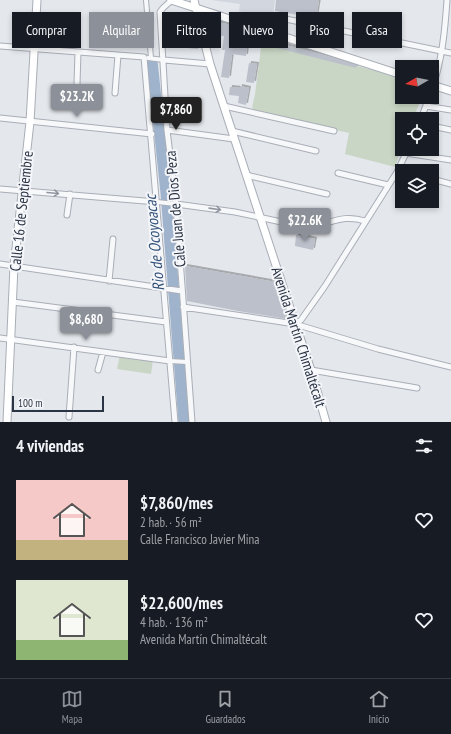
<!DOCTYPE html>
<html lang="es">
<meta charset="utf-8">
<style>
body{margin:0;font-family:"PT Sans Narrow",sans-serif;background:#242831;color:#f1f3f6;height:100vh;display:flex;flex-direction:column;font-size:15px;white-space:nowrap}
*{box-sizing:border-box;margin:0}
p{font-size:13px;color:#9ea1a6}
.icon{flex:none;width:22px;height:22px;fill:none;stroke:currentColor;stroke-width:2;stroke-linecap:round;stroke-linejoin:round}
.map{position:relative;height:422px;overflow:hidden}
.details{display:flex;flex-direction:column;background:#171b24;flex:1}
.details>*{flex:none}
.hud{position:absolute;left:12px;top:12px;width:427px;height:36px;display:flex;gap:8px}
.needle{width:26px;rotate:261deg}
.tools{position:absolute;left:395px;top:60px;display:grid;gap:8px}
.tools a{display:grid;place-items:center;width:44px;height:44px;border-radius:0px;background:#171b24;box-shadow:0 2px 6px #0003;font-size:20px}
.scale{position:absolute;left:12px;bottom:10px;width:92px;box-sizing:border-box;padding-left:4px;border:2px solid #2b3445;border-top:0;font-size:11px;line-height:14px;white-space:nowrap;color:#2b3445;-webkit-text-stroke:3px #f4f6f9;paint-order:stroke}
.price{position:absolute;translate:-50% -34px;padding:0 9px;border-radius:4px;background:#8c9099;color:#fff;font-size:13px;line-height:26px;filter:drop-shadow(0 1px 2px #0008)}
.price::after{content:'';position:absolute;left:50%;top:24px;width:12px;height:9px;margin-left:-6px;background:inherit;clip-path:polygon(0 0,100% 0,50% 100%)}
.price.selected{background:#222;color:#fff}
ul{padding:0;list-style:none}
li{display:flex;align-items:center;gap:12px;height:100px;padding:0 16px}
li span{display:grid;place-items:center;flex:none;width:112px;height:80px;border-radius:0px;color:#555}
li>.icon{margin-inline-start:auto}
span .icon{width:48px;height:48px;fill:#fffc;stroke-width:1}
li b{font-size:17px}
h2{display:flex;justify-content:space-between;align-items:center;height:48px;padding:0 16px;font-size:17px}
.pill{padding:0 14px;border-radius:0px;background:#171b24;box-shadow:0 2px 6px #0003;font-size:14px;line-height:36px}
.pill.selected{background:#8c9099;color:#fff}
.dock{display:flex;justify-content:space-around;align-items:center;height:56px;border-top:1px solid #363941;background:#171b24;font-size:11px;color:#9ea1a6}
.dock a{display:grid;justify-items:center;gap:2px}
.dock .selected{color:#8c9099}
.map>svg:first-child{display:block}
.built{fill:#d2d6de}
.green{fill:#c9d6c5}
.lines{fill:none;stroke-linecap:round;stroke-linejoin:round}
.river{stroke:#9fb4cc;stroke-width:11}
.building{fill:#bbc0ca;filter:url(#shadow)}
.pedestrian-casing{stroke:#a9aeb7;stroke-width:6}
.minor-casing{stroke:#a9aeb7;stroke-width:7}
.secondary-casing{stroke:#a9aeb7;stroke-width:9}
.pedestrian{stroke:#f7f8fa;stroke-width:4}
.minor{stroke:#f7f8fa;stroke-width:5}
.secondary{stroke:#fff;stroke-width:7}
.oneway{stroke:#9196a0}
.labels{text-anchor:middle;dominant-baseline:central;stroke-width:4;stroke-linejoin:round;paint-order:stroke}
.street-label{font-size:15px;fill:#2b3445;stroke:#f4f6f9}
.water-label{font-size:16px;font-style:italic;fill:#34527a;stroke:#f4f6f9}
</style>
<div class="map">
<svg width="451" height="422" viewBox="0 0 451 422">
<defs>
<filter id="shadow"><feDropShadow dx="2" dy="-2" stdDeviation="0" flood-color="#0004"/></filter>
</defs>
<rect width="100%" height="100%" fill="#e4e7ec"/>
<path class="built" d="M211,0h64l-3,22 -33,-11 1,-7z"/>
<path class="green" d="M262,40l114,31 26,8v18h20l-9,22h-11v27l-7,21 -50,-13 4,-21 -96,-22 1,-2 -2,-1 3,-14z
M120,355l33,5 -2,14 -34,-5z"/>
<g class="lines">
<path class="river" d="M152,61l14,132 18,229"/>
</g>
<path class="building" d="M276,0h43l-3,18 -41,-7z
M211,22l16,2 15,4 -2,4 20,6 -1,4 -11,-3 -2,17 -14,-2 -3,24 -8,-1 4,-27h-3l2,-14 -14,-1z
M177,33l17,2 4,14 -22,-2z
M266,40l54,14 37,11 -1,3 -91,-23z
M249,63l8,1 -3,19 -8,-1z
M240,86l9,2 -3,17 -8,-2 1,-7 -10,-1 1,-8 10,1z
M296,235l19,4 -2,11 -18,-4z
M185,266l90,16 12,37 -49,-8 -51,-10z"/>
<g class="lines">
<g class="pedestrian-casing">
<path id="pedestrian" d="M146,0l5,58
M148,58l16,2
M157,202l19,2
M170,361l17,1"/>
</g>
<g class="minor-casing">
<path id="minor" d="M172,0l-9,8 -3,4 7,118 9,74 16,218
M273,34l3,-17 175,36
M0,46l144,11 31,365
M164,60l46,4
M77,84l1,-32
M432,89c10,-28 13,-59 15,-89
M115,93l3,-38
M224,106l110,25
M426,106l25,4
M0,118l152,16
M421,119l8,-22
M432,126l19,4
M167,130l67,9
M232,131l84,20
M406,153l45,7
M338,173l50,12
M246,175l81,19
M432,179l19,5
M0,189l157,13
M176,204l59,8 70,15c24,-1 35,-14 60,-6
M67,215l3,-21
M0,264l182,27
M109,281l4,-42
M13,302l153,20
M183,307l112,17 83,25 73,18
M295,324l6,-4 24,-34 72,-114 11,-23
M0,338l170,23
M98,370l5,-18
M311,370l106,18
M69,417l5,-70"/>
</g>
<g class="secondary-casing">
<path id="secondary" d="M171,0l231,75
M194,0l16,64 76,232 25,74 15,52
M432,85l19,6
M7,422l7,-156 16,-144 7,-122"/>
</g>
<use href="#pedestrian" class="pedestrian"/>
<use href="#minor" class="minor"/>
<use href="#secondary" class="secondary"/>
</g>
<defs><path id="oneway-shaft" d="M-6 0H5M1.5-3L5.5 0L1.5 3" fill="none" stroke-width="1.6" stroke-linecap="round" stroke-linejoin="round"/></defs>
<g class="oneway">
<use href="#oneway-shaft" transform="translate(53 193) rotate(5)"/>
<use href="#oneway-shaft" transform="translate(215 209) rotate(8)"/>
</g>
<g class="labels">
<g class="street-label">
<text transform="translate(175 209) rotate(-95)">Cale Juan de Dios Peza</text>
<text transform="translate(21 211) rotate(-84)">Calle 16 de Septiembre</text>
<text transform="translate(299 337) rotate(72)">Avenida Martín Chimaltécalt</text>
</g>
<g class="water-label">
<text transform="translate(154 243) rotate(-95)">Rio de Ocoyoacac</text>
</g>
</g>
</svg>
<div class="tools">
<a><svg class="needle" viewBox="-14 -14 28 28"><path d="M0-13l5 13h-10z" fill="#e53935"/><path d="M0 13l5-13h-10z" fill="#9ea1a6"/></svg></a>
<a><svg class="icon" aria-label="locate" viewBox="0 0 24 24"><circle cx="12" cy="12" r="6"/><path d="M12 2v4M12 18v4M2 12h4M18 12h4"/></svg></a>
<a><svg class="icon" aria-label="layers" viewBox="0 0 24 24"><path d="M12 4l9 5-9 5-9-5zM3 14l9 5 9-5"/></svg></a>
</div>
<div class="scale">100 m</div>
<b class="price" style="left:77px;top:118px">$23.2K</b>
<b class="price selected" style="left:176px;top:131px">$7,860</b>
<b class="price" style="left:305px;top:242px">$22.6K</b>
<b class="price" style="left:86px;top:341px">$8,680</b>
<div class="hud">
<a class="pill">Comprar</a>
<a class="pill selected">Alquilar</a>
<a class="pill">Filtros</a>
<a class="pill">Nuevo</a>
<a class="pill">Piso</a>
<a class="pill">Casa</a>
</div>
</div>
<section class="details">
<h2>4 viviendas<svg class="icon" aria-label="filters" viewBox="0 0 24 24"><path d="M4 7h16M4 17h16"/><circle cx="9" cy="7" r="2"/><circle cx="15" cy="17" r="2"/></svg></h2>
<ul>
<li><span style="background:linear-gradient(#f6c9c9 75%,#c2b280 0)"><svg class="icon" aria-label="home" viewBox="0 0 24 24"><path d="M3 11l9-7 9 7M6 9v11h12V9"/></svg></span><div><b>$7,860/mes</b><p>2 hab. · 56 m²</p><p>Calle Francisco Javier Mina</p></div><svg class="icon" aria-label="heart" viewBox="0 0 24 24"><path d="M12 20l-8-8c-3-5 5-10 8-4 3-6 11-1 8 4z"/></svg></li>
<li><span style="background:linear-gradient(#dfe7d0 75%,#8fb573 0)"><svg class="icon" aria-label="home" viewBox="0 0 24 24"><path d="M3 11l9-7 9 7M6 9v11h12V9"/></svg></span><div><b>$22,600/mes</b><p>4 hab. · 136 m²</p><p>Avenida Martín Chimaltécalt</p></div><svg class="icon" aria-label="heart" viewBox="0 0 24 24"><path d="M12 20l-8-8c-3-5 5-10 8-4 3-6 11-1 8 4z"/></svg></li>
</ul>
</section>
<nav class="dock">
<a class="selected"><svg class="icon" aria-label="map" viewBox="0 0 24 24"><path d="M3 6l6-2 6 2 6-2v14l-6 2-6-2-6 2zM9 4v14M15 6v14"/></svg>Mapa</a>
<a><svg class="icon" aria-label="saved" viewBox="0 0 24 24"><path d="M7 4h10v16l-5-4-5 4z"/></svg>Guardados</a>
<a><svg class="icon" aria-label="home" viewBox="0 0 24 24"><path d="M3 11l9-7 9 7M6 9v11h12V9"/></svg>Inicio</a>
</nav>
